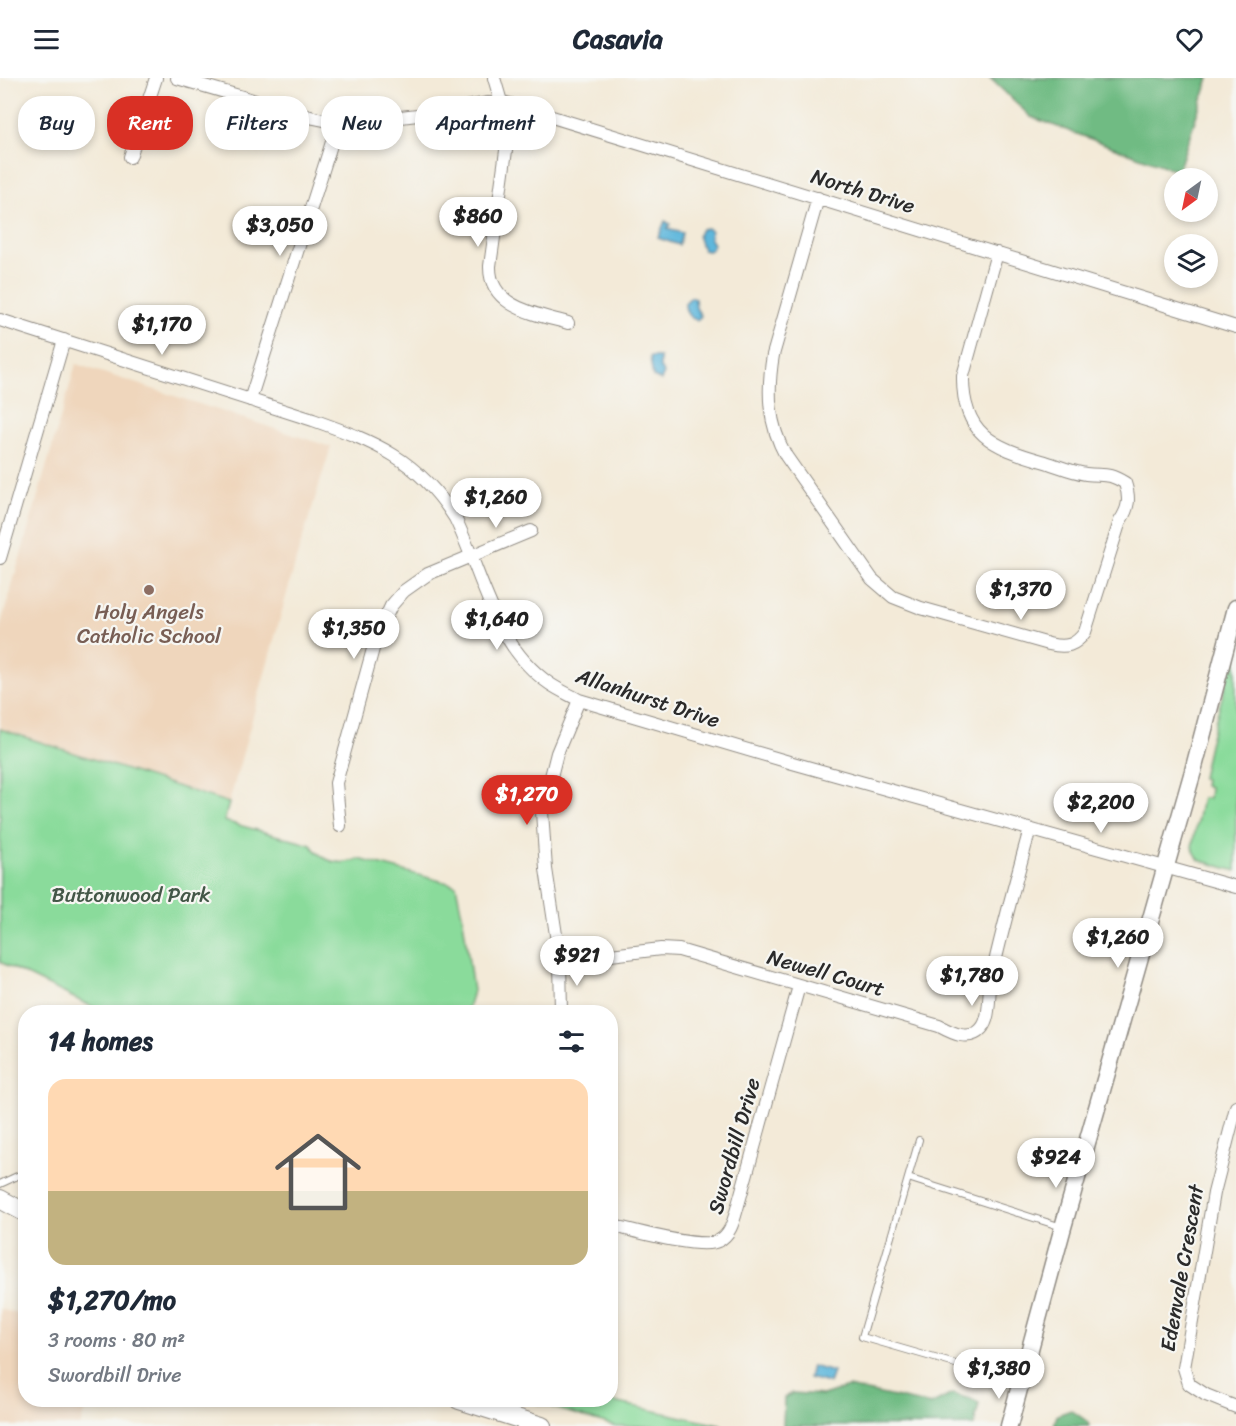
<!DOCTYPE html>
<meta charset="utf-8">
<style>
body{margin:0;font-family:Sriracha,sans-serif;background:#f2f2f3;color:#1f2937;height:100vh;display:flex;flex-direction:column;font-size:22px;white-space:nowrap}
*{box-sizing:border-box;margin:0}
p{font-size:20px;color:#747a83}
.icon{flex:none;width:33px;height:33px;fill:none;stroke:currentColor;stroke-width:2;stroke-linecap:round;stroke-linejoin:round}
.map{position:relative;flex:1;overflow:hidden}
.panel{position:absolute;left:18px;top:927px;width:600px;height:402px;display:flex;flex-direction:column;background:#fff;border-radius:24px;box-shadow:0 3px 9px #0003}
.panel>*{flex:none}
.guide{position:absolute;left:18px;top:18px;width:600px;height:54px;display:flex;gap:12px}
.needle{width:39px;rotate:213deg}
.buttons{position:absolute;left:1164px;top:90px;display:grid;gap:12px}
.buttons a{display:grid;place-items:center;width:54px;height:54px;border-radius:50%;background:#fff;box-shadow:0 3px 9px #0003;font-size:30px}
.price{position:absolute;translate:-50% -51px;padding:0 14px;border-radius:21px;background:#fff;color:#222;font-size:20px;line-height:39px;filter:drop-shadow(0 2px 3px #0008)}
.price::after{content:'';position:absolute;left:50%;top:36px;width:18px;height:14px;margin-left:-9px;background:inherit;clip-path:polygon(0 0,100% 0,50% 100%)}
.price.on{background:#d93025;color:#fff}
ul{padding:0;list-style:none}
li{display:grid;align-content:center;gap:12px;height:318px;padding:0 30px}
li span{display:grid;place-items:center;height:186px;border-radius:18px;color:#555}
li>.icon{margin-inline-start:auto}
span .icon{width:108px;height:108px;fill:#fffc;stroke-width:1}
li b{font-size:26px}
h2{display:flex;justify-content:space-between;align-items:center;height:72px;padding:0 30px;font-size:26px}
.chip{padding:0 21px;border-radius:24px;background:#fff;box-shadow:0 3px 9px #0003;font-size:21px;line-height:54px}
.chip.on{background:#d93025;color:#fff}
header{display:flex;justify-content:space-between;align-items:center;height:78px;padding:0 30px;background:#fff;font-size:27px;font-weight:700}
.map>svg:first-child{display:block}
.built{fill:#efd6bc}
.green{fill:#8adb9b;stroke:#5a8363;stroke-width:1.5}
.forest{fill:#6fbb83;stroke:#4d7357;stroke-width:1.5}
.water{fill:#5fb7dc;stroke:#457184;stroke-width:1.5}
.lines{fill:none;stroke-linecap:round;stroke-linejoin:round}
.lane-casing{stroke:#8f8a82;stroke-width:8}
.street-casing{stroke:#8f8a82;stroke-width:14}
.secondary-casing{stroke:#8f8a82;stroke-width:19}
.primary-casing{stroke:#8f8a82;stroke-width:20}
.lane{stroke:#fff;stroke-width:6}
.street{stroke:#fff;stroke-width:12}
.secondary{stroke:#fff;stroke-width:16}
.primary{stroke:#fff;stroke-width:18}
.education-dot{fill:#8d6e63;stroke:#f6f6f2;stroke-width:2}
.labels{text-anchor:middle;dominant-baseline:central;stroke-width:4.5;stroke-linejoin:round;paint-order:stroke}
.street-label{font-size:21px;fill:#2b2b2b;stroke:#f6f6f2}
.education-label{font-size:21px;fill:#785e54;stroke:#f6f6f2}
.park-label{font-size:21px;fill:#435747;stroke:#f6f6f2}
</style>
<header><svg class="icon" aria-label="menu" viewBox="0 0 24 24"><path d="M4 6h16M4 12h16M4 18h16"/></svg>Casavia<svg class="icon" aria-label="heart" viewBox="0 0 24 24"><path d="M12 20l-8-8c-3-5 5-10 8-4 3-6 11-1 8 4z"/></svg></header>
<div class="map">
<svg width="1236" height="1348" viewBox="0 0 1236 1348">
<rect width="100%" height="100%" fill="#f6f6f2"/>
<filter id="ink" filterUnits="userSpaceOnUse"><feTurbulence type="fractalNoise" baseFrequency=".0167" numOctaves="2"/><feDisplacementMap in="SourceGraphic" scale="12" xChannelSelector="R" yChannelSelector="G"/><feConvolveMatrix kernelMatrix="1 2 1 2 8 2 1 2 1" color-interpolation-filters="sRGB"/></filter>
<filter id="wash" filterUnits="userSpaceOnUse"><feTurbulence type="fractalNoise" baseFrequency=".008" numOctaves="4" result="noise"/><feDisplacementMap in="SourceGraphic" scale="24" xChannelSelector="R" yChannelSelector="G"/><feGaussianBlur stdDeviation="1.35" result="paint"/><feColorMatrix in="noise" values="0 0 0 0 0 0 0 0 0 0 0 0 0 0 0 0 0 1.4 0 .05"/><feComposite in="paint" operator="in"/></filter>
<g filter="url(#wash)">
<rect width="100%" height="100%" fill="#f3ead8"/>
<path class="built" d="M76,286l255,83 -33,106 -69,250 -229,-74v-102z
M0,1231l25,7 1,84h62l-8,26h-80z"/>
<path class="green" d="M1236,569v224l-37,-11 -7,-13 10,-49h7l1,-11 -6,-1 1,-7 -3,-1 7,-34z
M0,651l229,74 -5,18 87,24c12,17 29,21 48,14l97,26 7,35 10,71 -6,21h-364l-103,-50z
M527,1322h78l119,26h-108z"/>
<path class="forest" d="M990,0h219l-31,93 -147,-54z
M848,1309l83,18 21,-11 19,5 8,5 -5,21 -191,1 1,-28 8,-5 31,2z
M1071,1332l17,12 1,4h-35l3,-11z"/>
<path class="water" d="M665,143l5,3 -3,5 15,4 -3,12 -21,-7z
M707,150l4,3 -1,8 3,5 -2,6 -3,1 -5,-1 -5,-15 3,-6z
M691,219l4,2 1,9 5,8 -4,4c-9,-2 -12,-9 -12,-17z
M650,279h10v11l4,5 -3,7 -8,-3z
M812,1288l21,6 -4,11 -20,-5z"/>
</g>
<g filter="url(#ink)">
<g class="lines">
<g class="lane-casing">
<path id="lane" d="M919,1062l-57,197 159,46
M908,1100l154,49
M0,1106l26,-12
M610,1173l6,-24"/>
</g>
<g class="street-casing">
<path id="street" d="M177,0l137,40 24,5 29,-2 59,-7 74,-13 736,226
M494,0l15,51 -19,137c-1,42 47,48 78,57
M130,79l26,-79
M818,120l-45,157c-6,36 -5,69 13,101l86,123 21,18 28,11 128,36c17,4 26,2 36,-12l35,-111c9,-13 10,-23 5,-38 -17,-11 -21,-7 -39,-9 -15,-2 -30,-9 -44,-13 -49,-14 -80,-27 -79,-85l34,-123
M0,242l313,100c62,22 105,39 142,98 28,57 39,128 95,166 9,6 20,11 29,16l210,62 447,125
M250,322l88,-277
M0,480l64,-218
M340,748l-4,-43 40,-145 15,-32 13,-15 24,-17 103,-43
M560,883l101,-12 18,1 260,76c13,7 30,16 42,3 10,-10 7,-35 10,-49 11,-51 25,-100 39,-151
M561,934l-1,-51 -14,-92 -4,-57 15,-59 22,-53
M1236,1029l-22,86 -30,175 5,16 17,11 30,12
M610,1147c22,5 90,25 108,16 13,-6 16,-22 20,-36l61,-219"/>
</g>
<g class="secondary-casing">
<path id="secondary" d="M1009,1348l54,-199 130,-456 43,-163"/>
</g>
<g class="primary-casing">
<path id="primary" d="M0,1121l26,14
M459,1322l83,26"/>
</g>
<use href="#lane" class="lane"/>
<use href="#street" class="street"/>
<use href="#secondary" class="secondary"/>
<use href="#primary" class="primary"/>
</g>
</g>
<circle class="education-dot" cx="149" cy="512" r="6"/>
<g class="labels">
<g class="street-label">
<text transform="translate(863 113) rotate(17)">North Drive</text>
<text transform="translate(648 620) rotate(18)">Allanhurst Drive</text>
<text transform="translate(826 895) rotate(16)">Newell Court</text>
<text transform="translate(734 1068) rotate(-74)">Swordbill Drive</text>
<text transform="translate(1182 1190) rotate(-80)">Edenvale Crescent</text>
</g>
<g class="education-label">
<text x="149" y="534">Holy Angels<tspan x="149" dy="24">Catholic School</tspan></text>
</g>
<g class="park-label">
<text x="131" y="817">Buttonwood Park</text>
</g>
</g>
</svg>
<div class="buttons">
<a><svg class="needle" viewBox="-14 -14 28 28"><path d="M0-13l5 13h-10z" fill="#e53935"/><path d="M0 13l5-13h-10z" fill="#747a83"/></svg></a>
<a><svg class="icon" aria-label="layers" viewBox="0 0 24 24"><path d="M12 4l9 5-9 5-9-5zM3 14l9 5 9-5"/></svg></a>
</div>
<b class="price" style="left:478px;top:170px">$860</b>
<b class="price" style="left:280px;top:179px">$3,050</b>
<b class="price" style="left:162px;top:278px">$1,170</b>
<b class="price" style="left:496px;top:451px">$1,260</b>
<b class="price" style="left:1021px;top:543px">$1,370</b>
<b class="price" style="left:497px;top:573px">$1,640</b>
<b class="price" style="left:354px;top:582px">$1,350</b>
<b class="price on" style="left:527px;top:748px">$1,270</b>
<b class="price" style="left:1101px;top:756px">$2,200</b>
<b class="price" style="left:1118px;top:891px">$1,260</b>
<b class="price" style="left:577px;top:909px">$921</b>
<b class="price" style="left:972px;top:929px">$1,780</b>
<b class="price" style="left:1056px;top:1111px">$924</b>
<b class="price" style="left:999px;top:1322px">$1,380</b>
<div class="guide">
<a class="chip">Buy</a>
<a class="chip on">Rent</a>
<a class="chip">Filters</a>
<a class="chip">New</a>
<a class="chip">Apartment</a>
</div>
<section class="panel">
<h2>14 homes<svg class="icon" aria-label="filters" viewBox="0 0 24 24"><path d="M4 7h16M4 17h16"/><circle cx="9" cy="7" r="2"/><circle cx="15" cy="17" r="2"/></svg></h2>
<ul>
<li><span style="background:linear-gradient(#ffd9b3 60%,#c2b280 0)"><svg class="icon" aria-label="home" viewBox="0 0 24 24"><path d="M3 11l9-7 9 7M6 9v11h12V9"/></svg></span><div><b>$1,270/mo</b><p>3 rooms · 80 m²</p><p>Swordbill Drive</p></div></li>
</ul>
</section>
</div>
